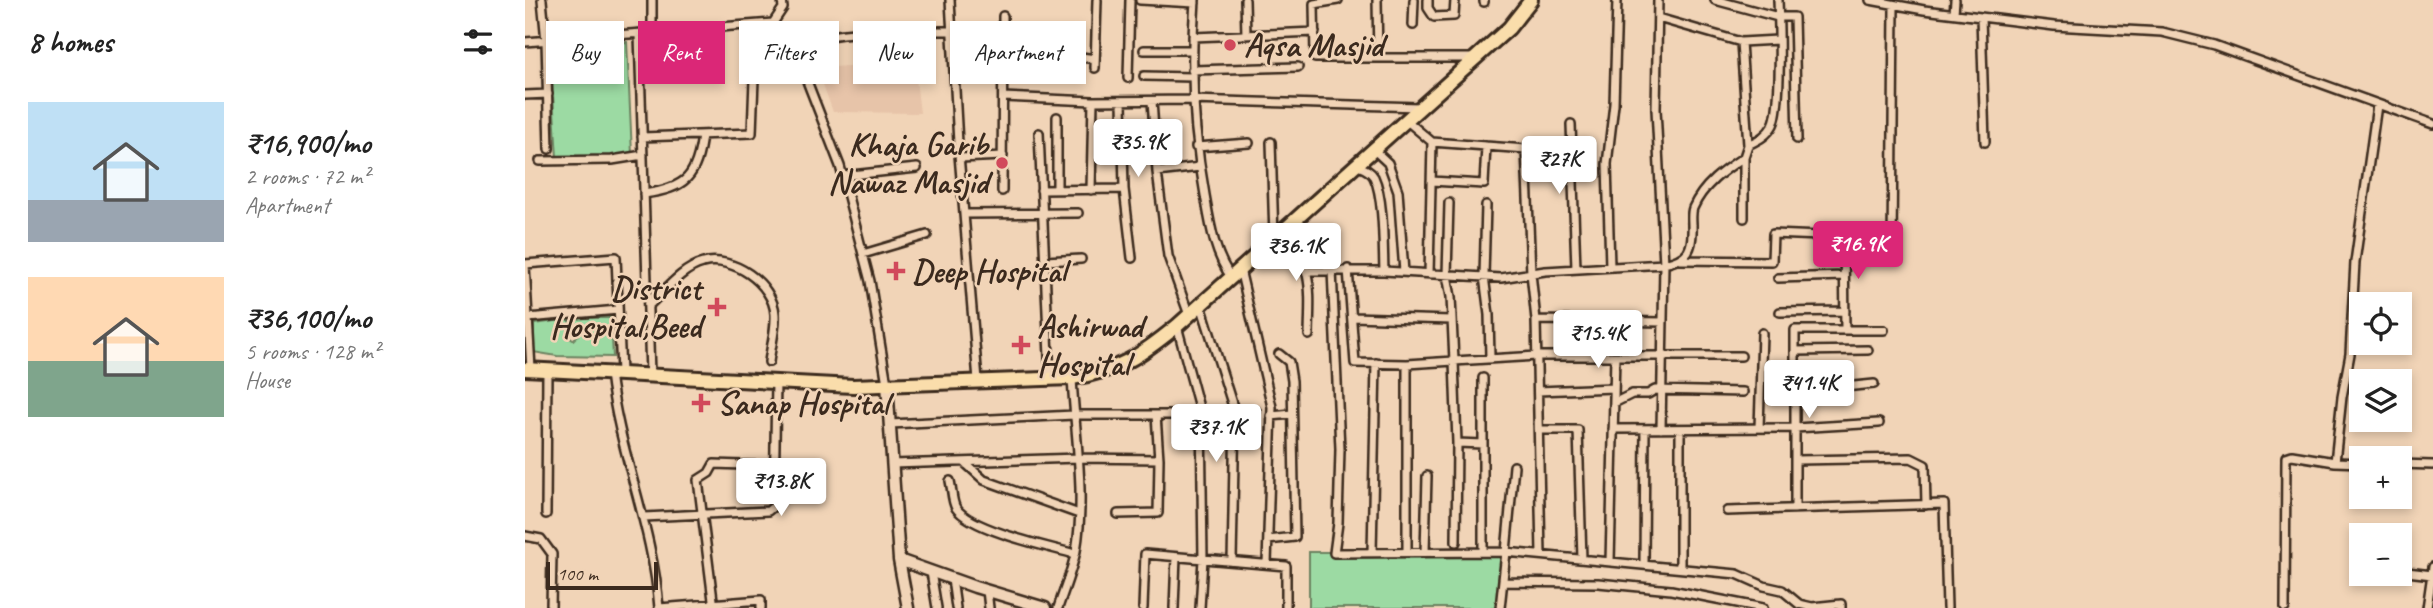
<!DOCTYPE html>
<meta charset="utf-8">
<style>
body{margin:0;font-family:Caveat,sans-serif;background:#f2f2f2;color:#222;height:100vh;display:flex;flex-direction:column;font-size:26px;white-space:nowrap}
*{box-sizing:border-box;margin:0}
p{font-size:23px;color:#767676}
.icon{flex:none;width:38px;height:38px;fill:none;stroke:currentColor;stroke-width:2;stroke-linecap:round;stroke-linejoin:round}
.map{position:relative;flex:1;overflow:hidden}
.drawer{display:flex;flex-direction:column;background:#fff;width:525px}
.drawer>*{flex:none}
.top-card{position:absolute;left:21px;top:21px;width:665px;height:63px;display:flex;gap:14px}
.controls{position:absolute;left:1824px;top:292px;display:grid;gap:14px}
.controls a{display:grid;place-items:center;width:63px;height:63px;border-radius:0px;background:#fff;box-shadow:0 4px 10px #0003;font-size:35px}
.scale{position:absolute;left:21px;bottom:18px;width:112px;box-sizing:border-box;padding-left:7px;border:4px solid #3b2a1e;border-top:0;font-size:19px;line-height:24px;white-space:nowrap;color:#3b2a1e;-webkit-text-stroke:5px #f1d4b7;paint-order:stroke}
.price{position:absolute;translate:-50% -60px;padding:0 16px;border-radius:7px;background:#fff;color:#222;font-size:23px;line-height:46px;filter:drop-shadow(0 2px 4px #0008)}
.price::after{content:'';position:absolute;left:50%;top:42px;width:21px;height:16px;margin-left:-10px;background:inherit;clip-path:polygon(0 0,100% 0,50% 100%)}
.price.active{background:#db2777;color:#fff}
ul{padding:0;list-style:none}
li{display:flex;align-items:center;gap:21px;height:175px;padding:0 28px}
li span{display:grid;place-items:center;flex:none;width:196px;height:140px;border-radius:0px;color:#555}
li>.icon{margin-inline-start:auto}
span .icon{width:84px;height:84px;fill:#fffc;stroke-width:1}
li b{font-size:30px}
h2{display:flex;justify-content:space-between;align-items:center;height:84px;padding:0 28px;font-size:30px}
.chip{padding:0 24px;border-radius:0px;background:#fff;box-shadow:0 4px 10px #0003;font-size:24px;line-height:63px}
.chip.active{background:#db2777;color:#fff}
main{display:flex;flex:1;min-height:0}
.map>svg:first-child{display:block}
.built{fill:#e7c4a9}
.green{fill:#9cdaa3;stroke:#6c8260;stroke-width:2}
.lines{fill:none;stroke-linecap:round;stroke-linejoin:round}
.street-casing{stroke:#3b2a1e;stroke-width:12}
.secondary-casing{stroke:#3b2a1e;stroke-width:15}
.highway-casing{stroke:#3b2a1e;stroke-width:18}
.street{stroke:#f1d4b7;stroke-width:7}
.secondary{stroke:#f1d4b7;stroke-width:10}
.highway{stroke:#faddab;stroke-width:12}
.poi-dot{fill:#d1495b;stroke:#f1d4b7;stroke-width:2.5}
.labels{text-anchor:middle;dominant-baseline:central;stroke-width:5;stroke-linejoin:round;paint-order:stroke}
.poi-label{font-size:33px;font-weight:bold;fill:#3b2a1e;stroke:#f1d4b7;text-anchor:start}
</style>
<main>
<section class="drawer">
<h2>8 homes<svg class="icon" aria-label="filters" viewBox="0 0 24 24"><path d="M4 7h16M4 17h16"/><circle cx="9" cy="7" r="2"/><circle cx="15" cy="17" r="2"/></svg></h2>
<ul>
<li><span style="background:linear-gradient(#bfe0f5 70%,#9aa5b1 0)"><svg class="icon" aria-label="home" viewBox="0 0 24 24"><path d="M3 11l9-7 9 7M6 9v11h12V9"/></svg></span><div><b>₹16,900/mo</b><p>2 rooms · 72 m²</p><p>Apartment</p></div></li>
<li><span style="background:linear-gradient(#ffd9b3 60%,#7fa58c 0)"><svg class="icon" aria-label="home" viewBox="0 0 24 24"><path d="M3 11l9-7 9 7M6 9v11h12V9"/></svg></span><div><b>₹36,100/mo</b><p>5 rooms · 128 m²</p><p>House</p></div></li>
</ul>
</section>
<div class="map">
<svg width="1908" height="608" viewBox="0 0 1908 608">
<rect width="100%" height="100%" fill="#f1d4b7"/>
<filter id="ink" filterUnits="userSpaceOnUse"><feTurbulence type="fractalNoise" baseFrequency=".0143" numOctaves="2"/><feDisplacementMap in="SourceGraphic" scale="14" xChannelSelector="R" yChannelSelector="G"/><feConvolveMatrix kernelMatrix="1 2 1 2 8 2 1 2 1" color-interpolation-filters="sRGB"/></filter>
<g filter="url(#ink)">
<path class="built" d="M389,62l6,51 -87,-1 -16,-44z"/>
<path class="green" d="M102,42l5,113 -75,3 -7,-110z
M50,318h36l2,39 -56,-1 -24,-4 1,-28 35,-5 1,10 -3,7 6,4 5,-5 -3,-6z
M784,552h197l-5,56h-192z"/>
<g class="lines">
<g class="street-casing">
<path id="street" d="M17,0l4,41 3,108
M257,0l1,8 -10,15 3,12 17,10 47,121 30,115 17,103
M425,0l8,143 20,237
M615,0l55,3
M670,0c-5,66 -2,130 10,195 5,29 9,58 26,82
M720,0l1,35
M813,0l-24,4 1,54h160
M852,0l1,58
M903,0v8l6,9 20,-1 1,-16
M1133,0l-2,109 8,155 -3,165
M1190,0l63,17h16l3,122
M1345,0l54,10 130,16 108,6 52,13 219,79
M959,2v-2
M1429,13l1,-13
M1456,17l4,125
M1133,18l83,24 37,-2
M888,25l1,-25
M127,34v-34
M114,35l11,339
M668,37l122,-5
M0,42l248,-19
M268,45c51,-17 105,-14 158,-14l8,4 44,6 32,9 60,9
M619,50h48
M570,68l2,-68
M667,70l106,-3
M619,76l48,1
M603,78l2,-78
M0,95l23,-1
M478,97l90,4 99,-1 227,7
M597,101l2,88 8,69
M627,101l5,71 11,84 21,59
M881,120l26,22
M1046,124l5,145
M514,133l11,246
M117,137l110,-4 3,-81
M746,142l3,96
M1223,145c10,-5 19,-9 25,-20 9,-17 6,-102 5,-125
M671,147l53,-4
M848,149l15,14 10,28 6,81
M1219,157v61
M435,158l43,-2
M15,161l72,-1 31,-5
M831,165c7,3 14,5 18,12 10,21 9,69 10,94
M632,172l43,-5
M317,176l75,-8
M906,181l53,3 2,-38
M516,190l83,-1
M532,190v-73
M566,190l2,-89
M477,191l1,-175
M119,194c42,-6 53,-17 58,-59
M924,203l-2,72 4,22 3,64 83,-5h204
M961,205l-2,71 5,39 1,43
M439,214l114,-1
M758,230c31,38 27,58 26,105
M1367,249l2,-244
M338,254l64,-19
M1155,260l92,1 1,-27 71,3
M520,261l36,-2
M0,264l91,-7 5,116
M0,265l6,104
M1085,267l-3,-103 7,-60 3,-104
M715,269l32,138 -5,157
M823,269l7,94 52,1 47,-3 3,82 26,1
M807,270l8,179 -2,74 -4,30 172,-1 -6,56
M782,271h77l117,7 44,-7 119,-7c25,-6 29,-14 28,-39 0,-5 -1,-12 1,-17 10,-23 31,-38 51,-51l4,-12 -7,-103
M904,274l3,-132 94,7 5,124 5,47 5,235
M1253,278l66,-2
M676,305l34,108 -3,148
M123,306c15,-13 34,-38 55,-43 29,-8 70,20 72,51 1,15 -4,32 -6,48
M1255,312l65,-1
M827,317l99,3
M3,318l90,-8
M1011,320l127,2
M652,326l24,89 2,144 -3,49
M1320,330l-1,-93 35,3
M1270,351l73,-1
M85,373c9,80 43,154 49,235
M1013,391l76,-3
M1270,392l79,-8
M1089,403l18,-9h16l7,-4 88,2
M631,415l3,44
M746,416l21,-2
M365,424l184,-9h147l35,-4
M1234,428l3,-95
M1088,429l182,-1 84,-5
M1014,430h39l4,129
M1272,460l114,-2 14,7 1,40
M439,462l20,18 95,34
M1810,462l7,-65 8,-43 5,-92 22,-157
M367,464l187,-6 80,1 -1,54 -40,1
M1874,464l34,1
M989,466l-8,86 231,22 27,12 18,4 17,14 13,3 29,-3v4
M425,481c2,8 2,21 6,27 15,22 93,39 119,46
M1270,509v-179h89
M1202,511l217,-7 3,104
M21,514l1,-144
M119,517l124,-6 6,-5 2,-125
M0,536l16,3 11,15 -1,54
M743,540l27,-3 -3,-156 -3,-19 -10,-8
M931,542l1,-99
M882,552v-188
M900,552l2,-76
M958,552v-174
M847,553l4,-190
M1085,562l5,-206
M1119,565l1,-136
M1155,568v-139
M1874,571l33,4
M406,572l6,36
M427,579l4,29
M978,582l95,1 73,7 92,18
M462,590l2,18
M134,608l102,-8v8
M189,608l-16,-128 11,-7 5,-9 60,2
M533,608c6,-18 14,-38 18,-57 10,-57 -1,-116 -4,-173
M618,608l2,-54 141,12v42
M649,608l2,-51
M1760,608l1,-151 6,-2 43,7 26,1
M1902,608l6,-41"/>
</g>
<g class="secondary-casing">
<path id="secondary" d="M362,384l12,176 76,27 70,21
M374,560l9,48"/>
</g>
<g class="highway-casing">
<path id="highway" d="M0,369l328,17 219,-8c49,-8 68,-22 105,-52l332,-298 22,-28"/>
</g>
<use href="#street" class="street"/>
<use href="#secondary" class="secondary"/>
<use href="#highway" class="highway"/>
</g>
</g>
<g class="poi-dot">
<circle cx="705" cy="45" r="7"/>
<circle cx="477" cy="163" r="7"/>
<path d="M367.5 260.5h7v7h7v7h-7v7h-7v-7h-7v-7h7z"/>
<path d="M188.5 296.5h7v7h7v7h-7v7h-7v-7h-7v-7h7z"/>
<path d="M492.5 334.5h7v7h7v7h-7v7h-7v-7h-7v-7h7z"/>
<path d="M172.5 392.5h7v7h7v7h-7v7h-7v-7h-7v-7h7z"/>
</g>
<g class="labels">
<g class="poi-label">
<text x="719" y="45">Aqsa Masjid</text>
<text x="463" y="144" text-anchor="end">Khaja Garib<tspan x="463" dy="38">Nawaz Masjid</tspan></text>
<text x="387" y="271">Deep Hospital</text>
<text x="176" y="288" text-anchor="end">District<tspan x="176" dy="38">Hospital,Beed</tspan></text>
<text x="512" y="326">Ashirwad<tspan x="512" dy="38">Hospital</tspan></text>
<text x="192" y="403">Sanap Hospital</text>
</g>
</g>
</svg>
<div class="controls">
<a><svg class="icon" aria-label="locate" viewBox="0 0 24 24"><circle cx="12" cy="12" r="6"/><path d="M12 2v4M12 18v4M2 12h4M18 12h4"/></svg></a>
<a><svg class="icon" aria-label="layers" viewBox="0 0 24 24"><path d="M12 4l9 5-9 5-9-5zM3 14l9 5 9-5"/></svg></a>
<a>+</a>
<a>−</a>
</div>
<div class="scale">100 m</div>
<b class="price" style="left:613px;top:179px">₹35.9K</b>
<b class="price" style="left:1034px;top:196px">₹27K</b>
<b class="price active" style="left:1333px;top:281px">₹16.9K</b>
<b class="price" style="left:771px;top:283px">₹36.1K</b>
<b class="price" style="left:1073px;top:370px">₹15.4K</b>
<b class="price" style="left:1284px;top:420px">₹41.4K</b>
<b class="price" style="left:691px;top:464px">₹37.1K</b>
<b class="price" style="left:256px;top:518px">₹13.8K</b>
<div class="top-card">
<a class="chip">Buy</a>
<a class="chip active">Rent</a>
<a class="chip">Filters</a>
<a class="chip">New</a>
<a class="chip">Apartment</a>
</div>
</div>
</main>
